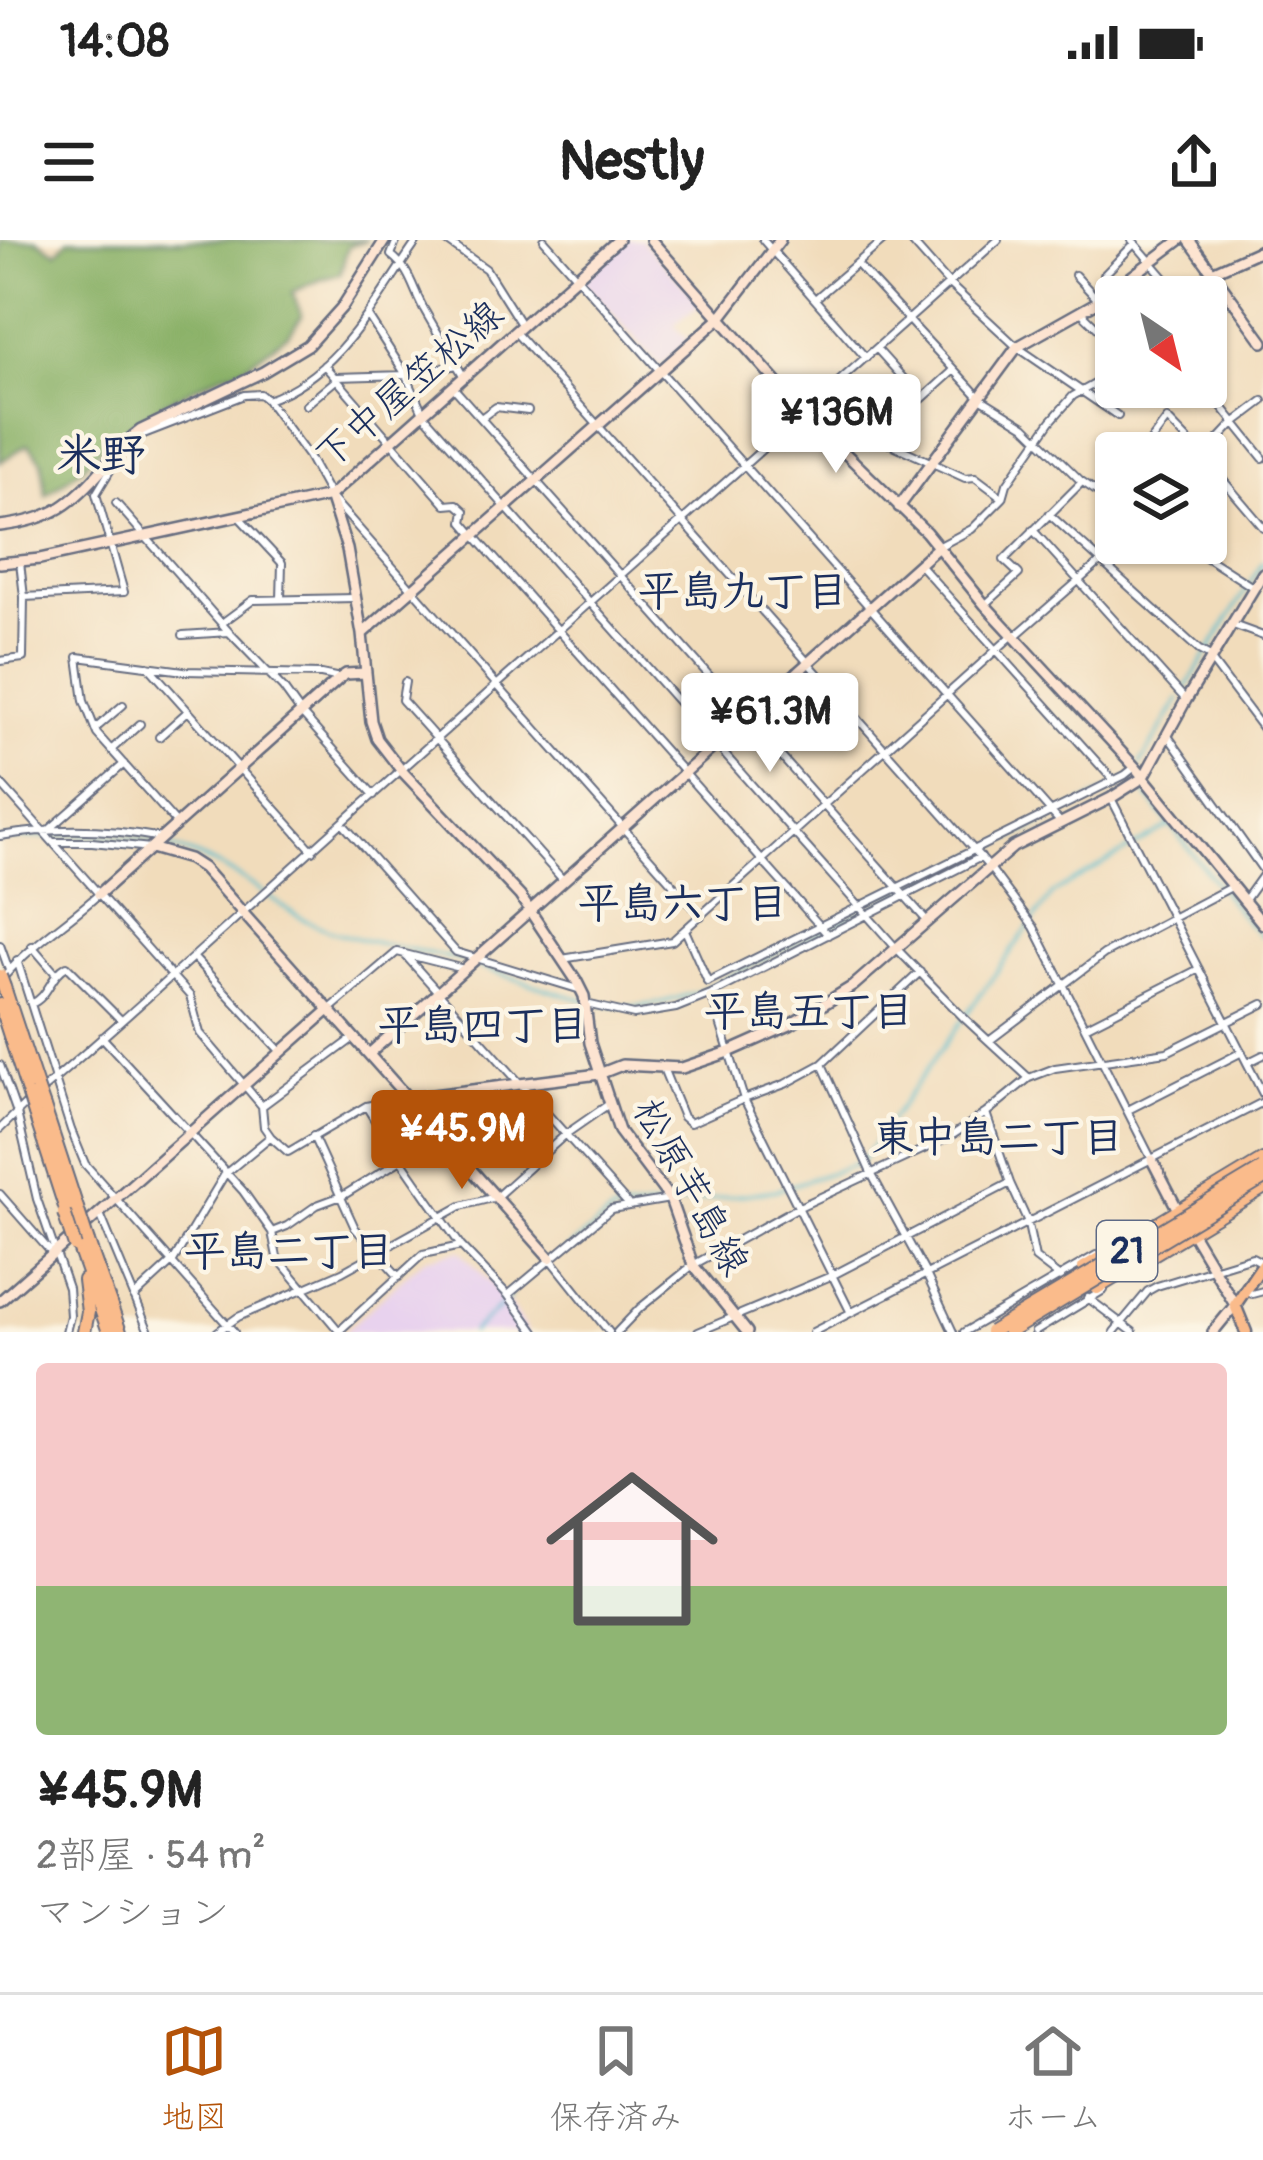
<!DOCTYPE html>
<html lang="ja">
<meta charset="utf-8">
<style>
body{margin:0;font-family:Pangolin,"Klee One",sans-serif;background:#f6f6f6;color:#222;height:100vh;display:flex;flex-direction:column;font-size:45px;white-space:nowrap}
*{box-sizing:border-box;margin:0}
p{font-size:39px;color:#767676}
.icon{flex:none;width:66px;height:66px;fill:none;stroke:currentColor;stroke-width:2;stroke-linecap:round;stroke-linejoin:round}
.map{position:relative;height:1092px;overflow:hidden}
.panel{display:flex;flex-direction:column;background:#fff;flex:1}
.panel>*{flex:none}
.needle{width:78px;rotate:145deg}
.buttons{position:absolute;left:1095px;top:36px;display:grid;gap:24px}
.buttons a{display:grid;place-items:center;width:132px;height:132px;border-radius:12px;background:#fff;box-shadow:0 3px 9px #0004;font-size:60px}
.price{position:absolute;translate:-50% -102px;padding:0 27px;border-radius:12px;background:#fff;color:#222;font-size:39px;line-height:78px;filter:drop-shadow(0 3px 6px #0008)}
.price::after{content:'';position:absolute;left:50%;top:72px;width:36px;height:27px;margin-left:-18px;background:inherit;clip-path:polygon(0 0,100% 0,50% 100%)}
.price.current{background:#b45309;color:#fff}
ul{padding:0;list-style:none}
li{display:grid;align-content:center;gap:24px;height:636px;padding:0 36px}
li span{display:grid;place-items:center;height:372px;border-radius:12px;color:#555}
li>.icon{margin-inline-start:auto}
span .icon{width:216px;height:216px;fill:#fffc;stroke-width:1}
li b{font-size:51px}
.status{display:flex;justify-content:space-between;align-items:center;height:84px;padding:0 60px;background:#fff;direction:ltr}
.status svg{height:33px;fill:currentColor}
header{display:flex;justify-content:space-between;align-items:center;height:156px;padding:0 36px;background:#fff;font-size:54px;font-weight:800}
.dock{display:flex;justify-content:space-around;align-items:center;height:168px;border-top:3px solid #e0e0e0;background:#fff;font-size:33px;color:#767676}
.dock a{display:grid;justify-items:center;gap:6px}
.dock .current{color:#b45309}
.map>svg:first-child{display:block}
.built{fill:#e8d2ee}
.forest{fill:#8ab167;stroke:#527062;stroke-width:3}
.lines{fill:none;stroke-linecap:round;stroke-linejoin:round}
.stream{stroke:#51bccd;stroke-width:3}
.street-casing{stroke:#666c7f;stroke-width:10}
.secondary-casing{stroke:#666c7f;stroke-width:14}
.primary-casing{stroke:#666c7f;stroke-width:15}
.highway-casing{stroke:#666c7f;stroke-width:16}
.street{stroke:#fff;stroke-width:6}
.secondary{stroke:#fde4d1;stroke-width:9}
.primary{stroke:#fabb8b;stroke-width:10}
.highway{stroke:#fabb8b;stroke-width:12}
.highway-bridge-casing{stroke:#666c7f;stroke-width:16;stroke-linecap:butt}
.highway-bridge{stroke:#fabb8b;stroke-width:12}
.labels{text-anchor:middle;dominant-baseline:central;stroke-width:9;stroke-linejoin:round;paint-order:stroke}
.shield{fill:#fcf5e5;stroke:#5e6a86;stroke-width:3}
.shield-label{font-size:36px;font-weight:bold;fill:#1b2f5e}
.street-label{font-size:39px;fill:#1b2f5e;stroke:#fcf5e5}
.neighbourhood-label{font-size:42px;font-weight:bold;fill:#1b2f5e;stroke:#fcf5e5}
.quarter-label{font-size:45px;font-weight:bold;fill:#1b2f5e;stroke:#fcf5e5}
</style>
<div class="status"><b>14:08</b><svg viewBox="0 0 49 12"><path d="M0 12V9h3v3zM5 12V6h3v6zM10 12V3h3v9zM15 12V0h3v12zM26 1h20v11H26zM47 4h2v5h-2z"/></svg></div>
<header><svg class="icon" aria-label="menu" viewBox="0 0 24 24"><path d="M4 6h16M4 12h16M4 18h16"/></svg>Nestly<svg class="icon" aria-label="share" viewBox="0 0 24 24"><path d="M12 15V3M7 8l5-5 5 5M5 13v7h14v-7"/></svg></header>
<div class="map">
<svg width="1263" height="1092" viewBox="0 0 1263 1092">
<rect width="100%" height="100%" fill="#fcf5e5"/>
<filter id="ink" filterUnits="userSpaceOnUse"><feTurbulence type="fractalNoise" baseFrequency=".00833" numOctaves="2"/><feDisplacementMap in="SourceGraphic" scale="24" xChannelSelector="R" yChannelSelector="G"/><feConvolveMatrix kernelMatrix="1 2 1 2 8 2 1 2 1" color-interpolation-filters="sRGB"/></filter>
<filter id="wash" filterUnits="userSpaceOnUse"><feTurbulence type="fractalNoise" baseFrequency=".004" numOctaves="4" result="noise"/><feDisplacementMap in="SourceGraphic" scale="48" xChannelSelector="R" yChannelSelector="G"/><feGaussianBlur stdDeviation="2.7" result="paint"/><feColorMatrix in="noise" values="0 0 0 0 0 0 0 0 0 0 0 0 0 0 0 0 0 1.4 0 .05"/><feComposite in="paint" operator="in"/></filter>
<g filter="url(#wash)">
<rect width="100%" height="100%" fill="#f1dcbb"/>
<path class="built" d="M627,0h14l60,64 -27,21 14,15 -28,25 -77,-84z
M460,1010l51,56 16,26h-183l80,-73z"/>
<path class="forest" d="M0,0h37l20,12 11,-12h299l-19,6 -8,28 -18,5 -30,13 10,24 -12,17 -49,36 -19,5 -59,30 -55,36 -25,27 -37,28 -4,-34 -14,-17 -28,18z"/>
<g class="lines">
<path class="stream" d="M1184,451l79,-129
M1140,525l39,-66
M1138,544l107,136 18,17
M0,600c51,-3 103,-10 153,2
M163,605c31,7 59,21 86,38 19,12 36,27 56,37 48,24 105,26 156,41
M477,726c46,14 96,36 145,40 25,2 50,-6 73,-13l437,-214 2,-3
M675,964l102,-14 83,-27 193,-270 117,-67
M564,1012l48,-39 54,-8
M472,1092l38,-35"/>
</g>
</g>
<g filter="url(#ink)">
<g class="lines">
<g class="street-casing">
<path id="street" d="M397,0l-6,15c20,15 22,36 34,56 13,23 26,44 39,66
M445,0l41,29 36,57
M544,0l516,582
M763,0l103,118
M910,0l39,44 68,63 101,69
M1132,0l49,57
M857,24l123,134 45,28 55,54 36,25
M1075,35l24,26
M1104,35l31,-32
M1182,57l30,-24
M815,59l69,-59
M1082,73l34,33
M368,76l38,59 18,40 473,534 66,68 66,61
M515,92l475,536 44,59 118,233
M877,109l45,50 32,-29
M324,125l122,140 11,-1 8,7 -2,11 11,13 354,400
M336,137l70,-2 51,-10
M453,147l475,535
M1206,147l57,71
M267,160c73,-25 109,-101 151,-160
M306,165l30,-25
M481,178l15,-11 32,4
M136,197l108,-42 16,-1 7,6 41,56 22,40 371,420
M831,200l14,-17 120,55 10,-1 28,21
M1142,213l25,-34 33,34
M1206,213l28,-30 29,-22
M1206,220l57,67
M116,263l113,129 54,56 18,25 73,82
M1049,274l150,136 13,7
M239,277l43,46 -1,36
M1033,290l153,170
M1184,303l70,45
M938,307l34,-18 31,-31 4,-14 44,-63 22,-25 43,-24
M920,325l194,216
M24,357l100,-5 -28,-98 21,-35 -1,-4
M985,365l34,-31 -15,-14 78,-78
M222,383l31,-23 102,-2
M1233,385l30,11
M183,395l46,-3
M1014,397l108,-94
M1211,420l52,69
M0,421l23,-3 1,-61 -4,-35
M148,426l165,185
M405,442l-3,18 162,181
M95,489l28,-24
M1168,496l95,134
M159,497l29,-26
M111,510l29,-26
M0,543l190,213 10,37 62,73 2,21 7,10 17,15 78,-46 41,-8
M1111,558l152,296
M177,584l-80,-90 -13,-33 -6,-44 106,14 137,3 19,4
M343,584l113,128 125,38
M50,589l74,-65
M0,596c54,-9 108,-8 162,2
M53,602h39l59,6
M1245,660l18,-25
M685,690l23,52
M0,705l9,25
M32,706l24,28
M404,714l225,251
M194,718l87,94
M562,719l110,-18 341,-306
M17,720l54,170 14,34 149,168
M3,738c28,-34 64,-55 96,-84
M707,742l418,-207 10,-8
M711,754l33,105 106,212
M31,764c18,-7 19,-29 36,-38l54,54
M586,764l48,11 42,-7 35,-14 270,-137
M330,769l67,-57 67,17
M1085,787l114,-58
M102,797l141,154 29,41 5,25 62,74
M989,801l115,-87 127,-67
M1247,823l16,-8
M822,824l50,111 54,99 27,58
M0,825l17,48 20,86 31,89 2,28 -4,16
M663,828l20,49 7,6 54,-24 41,-15 37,-20 98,-92
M41,851c122,-104 239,-214 359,-320 200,-177 400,-353 598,-531
M262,866l93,-69
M366,866c29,48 63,93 95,140
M1128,870l114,-58
M986,873l24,70 17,37 8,38 26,20
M0,889l31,-30
M313,896l42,92 44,49
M0,954l49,56 5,1
M100,974l49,118
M272,992l15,-6 30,-21 27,-10 98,-60
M551,1019l58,73
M1247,1051l5,3 11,-3
M508,1055l103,-86 59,-10
M134,1057l39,-36 52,-87 45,-37
M1088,1058l45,34
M217,1092l21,-15 104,-45 119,-66 35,-9 70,-63 43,-30
M338,1092l85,-78 38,-8 47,49 27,37
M617,1092l23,-24 53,-43 104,-57 151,-70 38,-25 43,-35 26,-10 112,-16 96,-48
M698,1092l133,-56 179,-93
M813,1092l450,-230
M964,1092l132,-77
M1035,1092l69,-42
M1114,1092l34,-41 9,-5 95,-29 11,6"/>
</g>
<g class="secondary-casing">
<path id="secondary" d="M651,0l154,174 121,118 59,73 150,162 128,157
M1189,0l74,102
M1212,32l51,-23
M330,256l17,53 15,85 9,87 6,18 24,31 119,126 56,84 8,16 6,47 29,88 51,68 23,66 54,67
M899,267l118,-160 82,-46 81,-61
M0,286c52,-6 73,-22 106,-61 11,-13 21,-25 35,-35l122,-58 45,-27 35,-39 42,-66
M0,323l40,-4 290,-63 288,-256
M362,394l358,-316 60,-78
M151,608l38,11 14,9 347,390
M99,654l241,-216 6,-4 19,-1
M369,814l569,-507
M409,858l190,-24 23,-9 60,3 47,-16 61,-27 63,-39 160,-139 98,-49 33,-21 42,-77 77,-127
M1152,920l27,52
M1188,986l47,79 -22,27
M0,1061l330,-292"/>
</g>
<g class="primary-casing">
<path id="primary" d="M1235,1065l28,-41
M1235,1065l11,27"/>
</g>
<g class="highway-casing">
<path id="highway" d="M4,747l33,100
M0,765l29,90
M44,867l33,101
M35,874l32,99
M88,1002l32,90
M78,1005l31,87
M1084,1028l179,-108
M84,1040l4,32 -4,20
M1097,1048l166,-100"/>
</g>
<use href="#street" class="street"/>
<use href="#secondary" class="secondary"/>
<use href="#primary" class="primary"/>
<use href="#highway" class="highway"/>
<g class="highway-bridge-casing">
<path id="highway-bridge" d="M0,736l4,11
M37,847l7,20
M29,855l6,19
M77,968l11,34
M64,973l11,33
M991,1092l272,-163
M1009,1092l254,-153"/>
</g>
<use href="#highway-bridge" class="highway-bridge"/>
</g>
</g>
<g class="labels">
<rect class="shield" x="1097" y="981" width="60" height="60" rx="9"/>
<g class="shield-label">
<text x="1127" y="1011">21</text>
</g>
<g class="street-label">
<text transform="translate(409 145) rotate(-41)">下中屋笠松線</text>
<text transform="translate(691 947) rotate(61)">松原芋島線</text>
</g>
<g class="neighbourhood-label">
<text x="743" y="352">平島九丁目</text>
<text x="683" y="664">平島六丁目</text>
<text x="809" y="772">平島五丁目</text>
<text x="483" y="786">平島四丁目</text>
<text x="998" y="898">東中島二丁目</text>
<text x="289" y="1012">平島二丁目</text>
</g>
<g class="quarter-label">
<text x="101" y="216">米野</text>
</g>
</g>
</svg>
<div class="buttons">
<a><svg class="needle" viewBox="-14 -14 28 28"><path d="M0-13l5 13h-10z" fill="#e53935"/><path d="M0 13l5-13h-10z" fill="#767676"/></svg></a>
<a><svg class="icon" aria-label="layers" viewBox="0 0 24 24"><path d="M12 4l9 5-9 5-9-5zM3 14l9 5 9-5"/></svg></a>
</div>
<b class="price" style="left:836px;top:236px">¥136M</b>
<b class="price" style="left:770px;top:535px">¥61.3M</b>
<b class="price current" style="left:462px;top:952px">¥45.9M</b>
</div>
<section class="panel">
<ul>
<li><span style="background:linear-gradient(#f6c9c9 60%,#8fb573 0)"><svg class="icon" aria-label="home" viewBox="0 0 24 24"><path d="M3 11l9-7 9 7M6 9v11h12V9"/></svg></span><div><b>¥45.9M</b><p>2部屋 · 54 m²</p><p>マンション</p></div></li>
</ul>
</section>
<nav class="dock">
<a class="current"><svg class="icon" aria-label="map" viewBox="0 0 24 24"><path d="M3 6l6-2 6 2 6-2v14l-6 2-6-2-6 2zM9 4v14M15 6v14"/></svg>地図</a>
<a><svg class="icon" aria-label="saved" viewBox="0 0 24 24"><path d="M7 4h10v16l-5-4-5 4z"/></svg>保存済み</a>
<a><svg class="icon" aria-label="home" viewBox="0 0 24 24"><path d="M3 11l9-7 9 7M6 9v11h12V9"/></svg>ホーム</a>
</nav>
